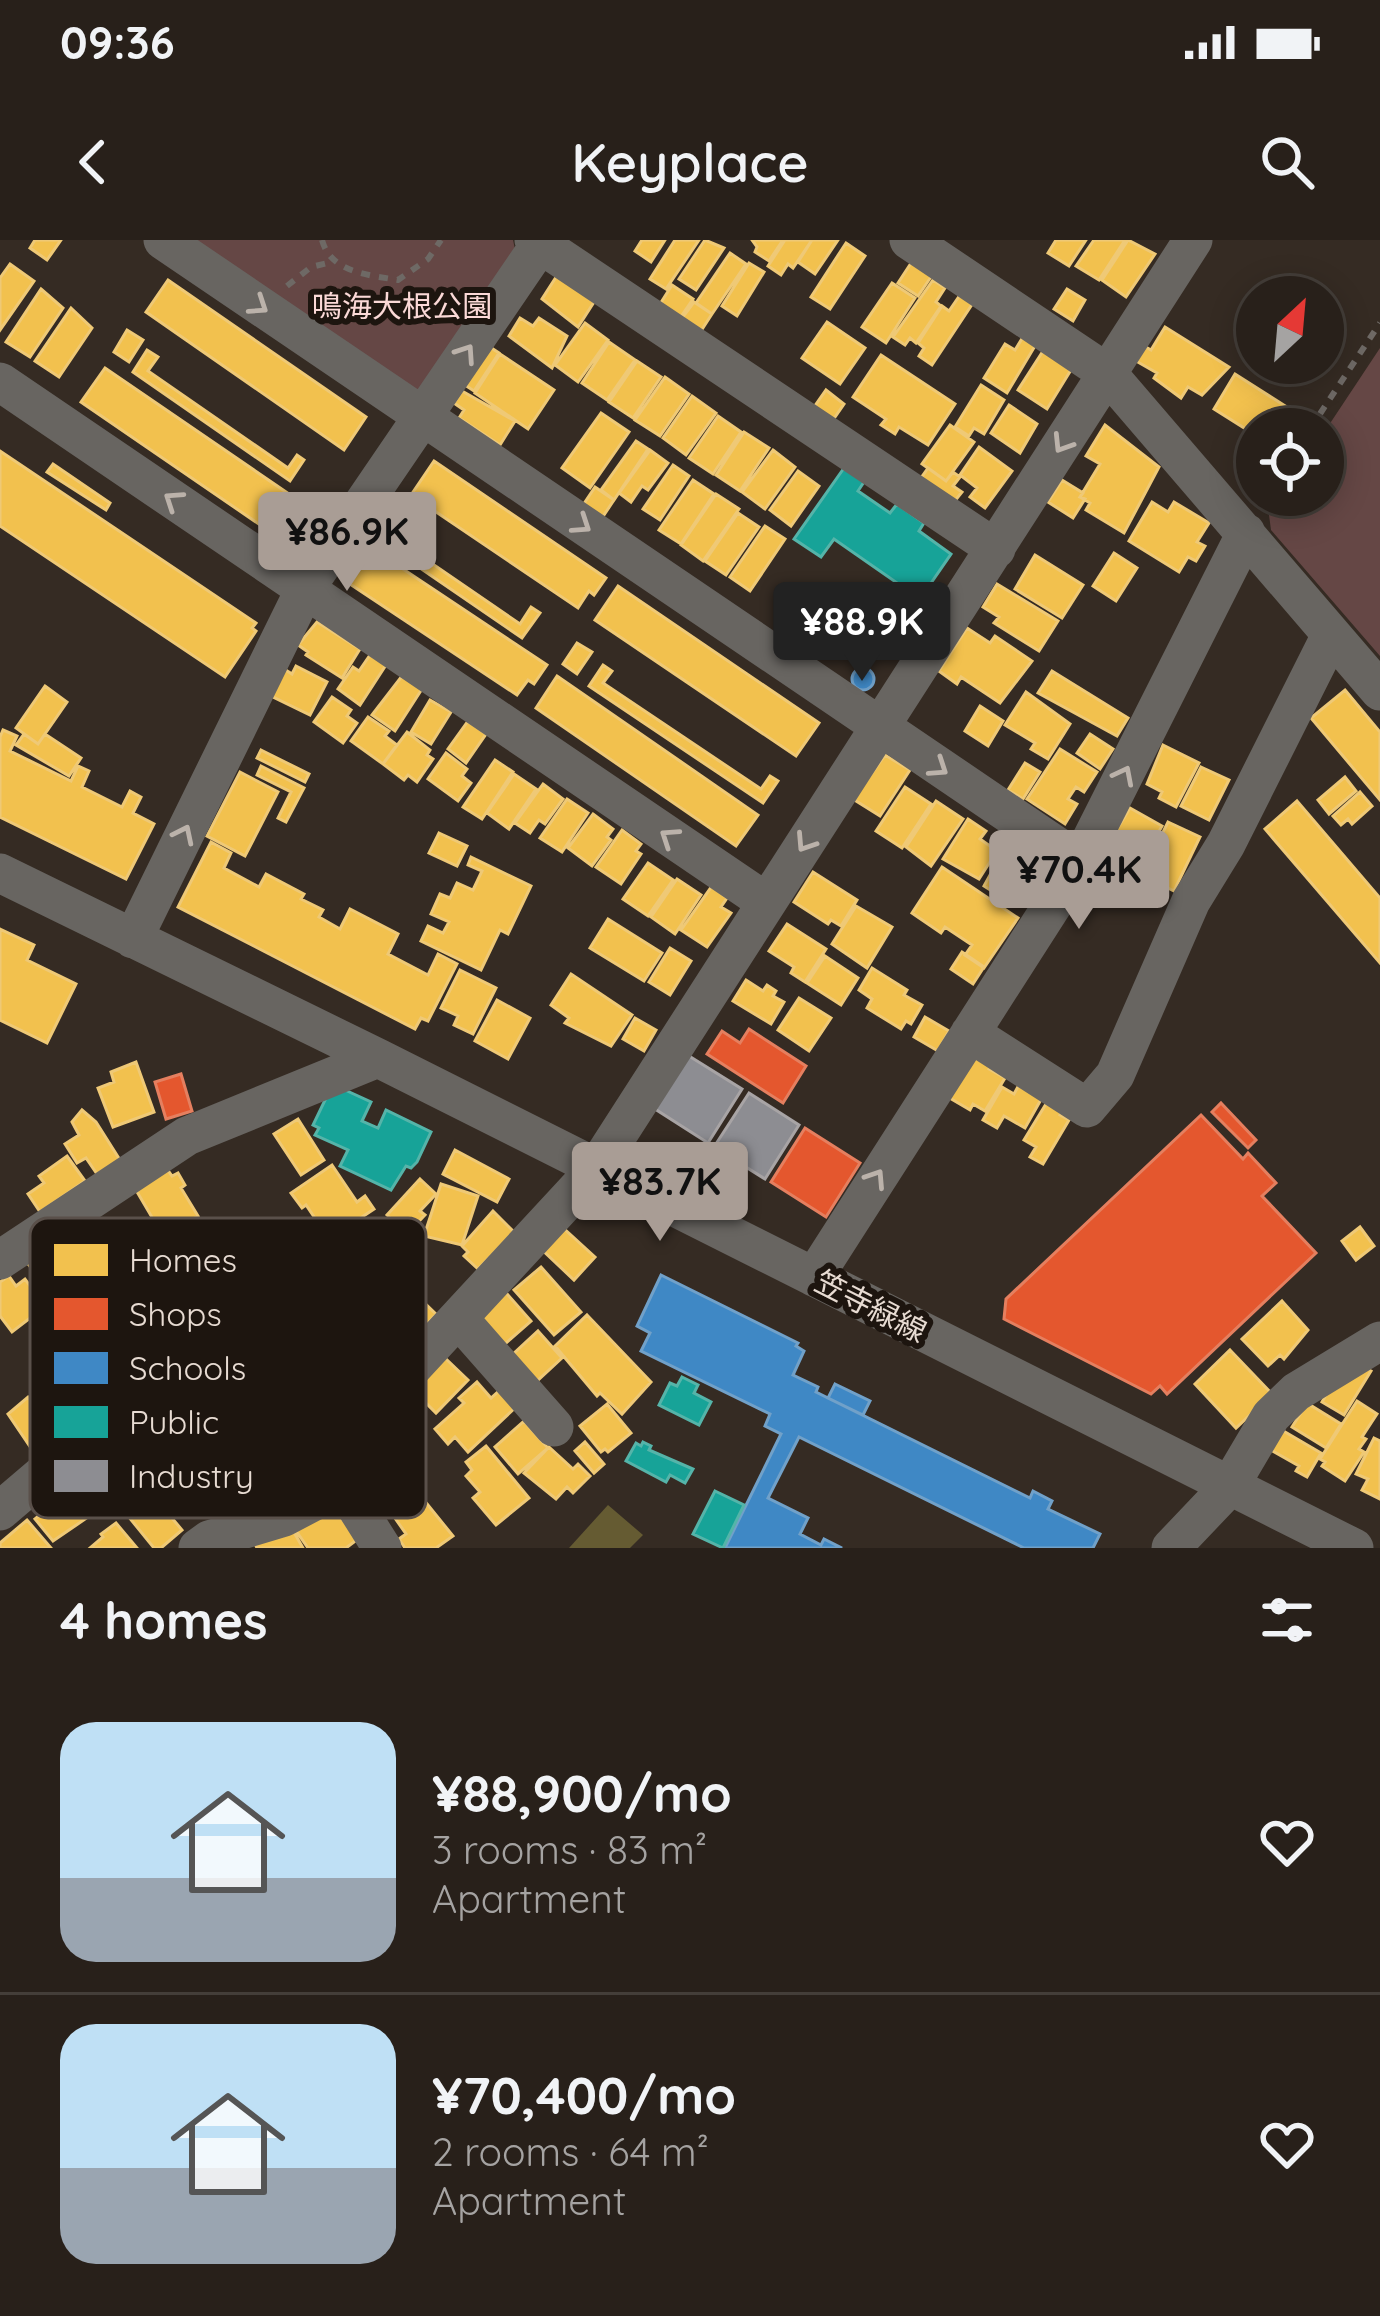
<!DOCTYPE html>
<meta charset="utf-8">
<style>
body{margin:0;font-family:Quicksand,"Noto Sans JP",sans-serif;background:#302823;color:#f1f3f6;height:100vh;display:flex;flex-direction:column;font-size:45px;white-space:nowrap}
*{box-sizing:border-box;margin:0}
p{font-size:39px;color:#a5a3a2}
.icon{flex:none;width:66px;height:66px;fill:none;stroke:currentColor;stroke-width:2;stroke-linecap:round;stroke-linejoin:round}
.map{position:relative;height:1308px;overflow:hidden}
.drawer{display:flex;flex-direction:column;background:#28201a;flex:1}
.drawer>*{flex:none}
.needle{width:78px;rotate:26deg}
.buttons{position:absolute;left:1236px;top:36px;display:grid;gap:24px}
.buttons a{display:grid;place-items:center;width:108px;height:108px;border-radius:50%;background:#28201a;box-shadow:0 6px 30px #0003,0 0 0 3px #443e39;font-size:60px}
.price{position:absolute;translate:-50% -102px;padding:0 27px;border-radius:12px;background:#a99d95;color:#111;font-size:39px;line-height:78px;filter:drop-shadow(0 3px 6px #0008)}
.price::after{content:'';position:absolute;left:50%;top:72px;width:36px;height:27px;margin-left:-18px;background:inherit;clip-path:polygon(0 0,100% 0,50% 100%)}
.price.on{background:#222;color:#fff}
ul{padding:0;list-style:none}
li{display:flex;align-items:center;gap:36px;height:300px;padding:0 60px}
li+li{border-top:3px solid #443e39}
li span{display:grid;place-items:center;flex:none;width:336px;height:240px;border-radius:36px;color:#555}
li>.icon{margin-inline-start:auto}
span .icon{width:144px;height:144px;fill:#fffc;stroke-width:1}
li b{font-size:51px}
h2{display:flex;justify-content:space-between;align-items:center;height:144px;padding:0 60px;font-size:51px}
.status{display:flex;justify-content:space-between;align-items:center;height:84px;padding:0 60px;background:#28201a;direction:ltr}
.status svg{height:33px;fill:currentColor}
header{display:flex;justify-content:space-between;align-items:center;height:156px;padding:0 60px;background:#28201a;font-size:54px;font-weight:600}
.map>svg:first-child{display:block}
.green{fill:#654745}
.water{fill:#655b32}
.homes{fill:#f2c14e;stroke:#efc976;stroke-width:3}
.shops{fill:#e4572e;stroke:#e57f5f;stroke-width:3}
.schools{fill:#3f88c5;stroke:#71a1c9;stroke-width:3}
.public{fill:#17a398;stroke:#55b4a9;stroke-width:3}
.industry{fill:#8d8d92;stroke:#a8a4a5;stroke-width:3}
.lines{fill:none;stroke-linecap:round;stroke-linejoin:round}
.path{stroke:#6e6965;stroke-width:6;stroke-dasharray:9 9;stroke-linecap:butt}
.minor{stroke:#686561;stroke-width:39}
.oneway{stroke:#bbb2aa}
.labels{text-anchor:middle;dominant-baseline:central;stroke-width:12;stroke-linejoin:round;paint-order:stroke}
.park-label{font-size:30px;fill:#fbd9d7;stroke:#1d150f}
.street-label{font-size:30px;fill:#e7dbd2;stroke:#1d150f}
.key{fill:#1d150f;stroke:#5a504a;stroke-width:3}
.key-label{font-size:33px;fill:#e7dbd2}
</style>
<div class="status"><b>09:36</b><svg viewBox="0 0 49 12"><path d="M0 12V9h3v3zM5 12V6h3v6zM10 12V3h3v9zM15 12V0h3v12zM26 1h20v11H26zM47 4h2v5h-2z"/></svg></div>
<header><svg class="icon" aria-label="back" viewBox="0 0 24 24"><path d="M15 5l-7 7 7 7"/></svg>Keyplace<svg class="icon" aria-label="search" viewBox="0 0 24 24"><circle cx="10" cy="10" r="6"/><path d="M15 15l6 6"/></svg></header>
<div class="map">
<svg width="1380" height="1308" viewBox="0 0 1380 1308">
<rect width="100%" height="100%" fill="#352b23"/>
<path class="green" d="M186,0h327l3,14 -90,134 -16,4z
M1380,108v308l-109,-126 -2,-15 14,-20h40v-61z"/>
<path class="water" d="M608,1265l35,30 -13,13h-61z"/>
<path class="homes" d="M35,0h26l-14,20 -17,-12z
M642,0h23l-14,22 -16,-11z
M675,0h24l-33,49 -16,-10z
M705,0l19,8 -28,42 -17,-11z
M752,0h31l-14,21 -14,-9 2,-5z
M785,0h27l-19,28 -5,-4 -7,11 -13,-9z
M812,0h26l-23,34 -17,-12z
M1056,0h30l-17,26 -21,-13z
M1094,0h31l-26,40 -23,-14z
M1128,0l27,14 -29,43 -24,-17z
M846,3l19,13 -35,53 -19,-12z
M730,13l16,11 -34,50 -16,-11z
M913,20l20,14 -15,22 -20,-13z
M749,23l15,9 -27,44 -15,-10z
M10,24l24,17 -34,49v-52z
M558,34l38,25 -18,28 -36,-28z
M168,40l198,137 -22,33 -198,-138z
M933,40l12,8 -9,14 5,4 -25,37 -6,-5 -5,7 -12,-8z
M892,43l23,15 -29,45 -24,-16z
M672,45l21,14 -13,19 -20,-14z
M41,49l22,19 -33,49 -24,-15z
M1067,49l18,11 -12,21 -19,-12z
M960,55l13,8 -41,62 -13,-9 5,-8 -6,-5 24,-37 7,5z
M694,62l18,12 -11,17 -19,-13z
M71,68l21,20 -33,49 -24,-16z
M520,78l13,8 6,-8 28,18 -15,32 -43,-32z
M827,82l38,26 -25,36 -38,-26z
M585,83l23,17 -30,42 -23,-17z
M1165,87l64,40 -27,28 -14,-8 -7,11 -27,-20 3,-5 -21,-12 8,-15 7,4z
M127,90l16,10 -14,22 -15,-10z
M1023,97l12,9 -28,47 -23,-15 21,-34 10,6z
M609,102l26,18 -28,40 -25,-17z
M490,107l9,6 -25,38 -9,-6z
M147,110l11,7 -10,14 140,97 9,-13 7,5 -14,21 -157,-109z
M1043,111l28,19 -24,39 -29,-19z
M500,114l54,36 -26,39 -53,-36z
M881,115l74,49 -27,41 -29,-18 -4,7 -14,-9 5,-6 -33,-22z
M637,121l24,16 -28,41 -24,-16z
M105,128l200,137 -23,35 -201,-138z
M1235,134l58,37 -12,18 -24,2 -5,-3 -3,3 -35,-22z
M665,137l24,17 -29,42 -25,-16z
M981,145l23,15 -20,34 -10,-6 -5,8 -14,-9z
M826,150l18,14 -11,16 -19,-13z
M462,151l53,30 -15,24 -41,-27 5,-8 -10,-7z
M692,156l24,17 -30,42 -23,-17z
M1009,165l28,19 -17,29 -29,-20z
M601,173l28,19 -39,56 -28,-20z
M718,176l23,16 -28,42 -24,-16z
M950,185l24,17 -28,39 -24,-17z
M1105,185l54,42 -35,66 -38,-23 4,-7 -10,-6 20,-33 -14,-8z
M1253,191l4,2v34l-20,-13z
M744,192l25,16 -29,43 -24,-16z
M636,201l12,8 -34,51 -13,-10z
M979,207l33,24 -27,37 -15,-11 7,-9 -17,-13z
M650,210l18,13 -20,27 -6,-4 -11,16 -12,-9z
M773,210l22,17 -30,42 -23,-17z
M0,211l256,172 -4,5 4,3 -31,46 -225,-151z
M434,221l172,117 -12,17 -5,-4 -11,17 -167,-113z
M53,224l57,39 -4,7 -59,-38z
M673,225l16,11 -29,44 -17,-11z
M928,228l18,13 7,-9 7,5 -7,9 9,6 -8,10 -33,-24z
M798,231l21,15 -28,40 -21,-16z
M693,240l21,14 -33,50 -22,-14z
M1062,240l21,13 -3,4 5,2 -12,19 -25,-16z
M595,247l19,13 -12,18 -19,-13z
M716,254l23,15 -36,52 -22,-16z
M1152,262l16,10 6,-10 35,21 -12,19 8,4 -9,15 -8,-4 -9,15 -50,-31z
M310,269l16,10 -27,40 -16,-11z
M738,273l21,14 -33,48 -21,-14z
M403,283l9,6 -10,14 118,81 11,-17 9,6 -18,25 -134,-92z
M765,286l20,13 -35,52 -20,-14z
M373,309l174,116 -13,19 -6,-4 -11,15 -167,-111z
M1114,313l23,15 -21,33 -23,-15z
M1035,315l48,30 -21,33 -47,-29z
M997,344l61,37 -19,30 -45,-28 5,-6 -16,-10z
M618,346l201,137 -23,33 -201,-136z
M317,382l43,27 -18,29 -36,-23 2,-3 -10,-7z
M967,388l23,15 5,-7 37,25 -32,42 -39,-26 -4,7 -18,-13z
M577,403l15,9 -15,22 -14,-10z
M370,415l16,10 -26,40 -22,-16 15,-22 6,4z
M603,425l9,6 -9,12 158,106 9,-13 8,5 -15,22 -174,-117z
M296,426l31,16 -17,33 -39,-19 13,-27 8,5z
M1052,431l76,47 -11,18 -79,-43z
M402,436l20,13 -27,42 -23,-16z
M557,436l201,139 -22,31 -200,-138z
M45,446l22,16 -29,42 -22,-16z
M1345,450l35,42v68l-69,-82z
M1026,452l44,32 -22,35 -17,-10 4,-6 -30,-18z
M332,457l19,13 -4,6 10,7 -14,20 -29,-21z
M430,460l21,12 -20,32 -20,-12z
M980,466l23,15 -15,25 -23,-15z
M368,477l21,14 -4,5 12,9 -14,19 -32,-23z
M468,481l18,13 -20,29 -18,-14z
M3,490l14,6 -7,15 61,30 7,-15 11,5 -7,16 40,20 8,-16 11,6 -8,16 21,11 -28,55 -126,-62v-80z
M407,492l23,18 -3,5 6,4 -16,23 -9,-7 -4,5 -21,-16z
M24,494l14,10 7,-10 36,24 -12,18 -53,-31z
M1090,494l23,15 -13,20 -23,-16z
M1163,505l36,18 -23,44 -17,-9 3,-6 -15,-8z
M1060,509l37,23 -13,20 -8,-5 -8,12 9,5 -12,20 -38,-25z
M261,510l48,24 -4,8 -48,-24z
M446,513l21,16 -5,7 9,7 -13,18 -30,-22z
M885,515l25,15 -30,46 -27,-17z
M495,520l18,12 -31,47 -19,-12z
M1025,523l15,9 -17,27 -15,-9z
M261,526l43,22 -18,34 -8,-4 13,-26 -34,-17z
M1201,527l28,13 -20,40 -28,-14z
M240,532l38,20 -33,64 -38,-20z
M514,534l22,15 -27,40 -22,-16z
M1345,537l11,14 -27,23 -11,-14z
M543,544l20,15 -18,25 -6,-4 -9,13 -15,-10z
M905,547l26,17 -29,44 -26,-17z
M1360,552l12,14 -20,18 -4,-5 -7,6 -8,-9z
M567,559l21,14 -26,39 -22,-14z
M936,561l27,18 -32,47 -25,-19z
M1297,561l83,97v65l-115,-134z
M1130,568l32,18 -27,48 -34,-19z
M593,574l20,15 -6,8 4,3 -19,26 -24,-18z
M968,579l18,12 -6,8 17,12 -18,28 -36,-20z
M1168,582l32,15 -26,54 -32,-16z
M622,590l19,14 -5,7 5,3 -20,30 -25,-17z
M439,593l28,13 -10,20 -28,-13z
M1011,597l36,23 -23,42 -22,-13 -4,6 -14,-9z
M211,602l20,11 -7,15 35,19 7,-13 38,20 -3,5 22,11 -4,7 21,12 10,-20 48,25 -10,20 40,21 10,-21 19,10 -29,57 -7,-3 -6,11 -237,-122z
M471,617l60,29 -23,48 -8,-4 -19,40 -60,-29 7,-15 15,7 6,-11 -18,-8 9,-20 10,4 7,-15 16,7 9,-19 -14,-6z
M648,623l25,17 -25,36 -25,-17z
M942,627l76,51 -34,50 -19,-13 7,-10 -27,-18 -4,6 -29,-20z
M813,632l44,28 -16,26 -10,-6 -3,4 -34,-22z
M677,639l24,16 -26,39 -24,-17z
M712,646l15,12 -6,9 10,6 -24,34 -26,-17z
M856,666l36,21 -25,41 -35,-24z
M608,679l54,34 -18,28 -54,-33z
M787,684l39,25 -21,33 -14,-9 3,-6 -25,-16z
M0,689l34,16 -7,15 49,24 -29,59 -47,-23z
M670,708l21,13 -21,34 -21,-13z
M962,712l22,15 -11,17 -22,-15z
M825,716l33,22 -17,27 -34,-22z
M872,728l35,22 -3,5 18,10 -11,19 -5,-3 -5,8 -34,-21 5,-9 -13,-9z
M460,730l36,18 -23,46 -19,-9 4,-9 -17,-8z
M571,734l61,41 -21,31 -46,-23 4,-5 -18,-13z
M746,740l17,11 4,-6 9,6 -3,5 11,6 -13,22 -38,-23z
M799,758l32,20 -22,33 -31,-21z
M497,760l33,18 -22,41 -33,-18z
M925,777l24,14 -11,20 -24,-14z
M635,778l21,12 -12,21 -21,-12z
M974,818l18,6 -3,5 16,9 -20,33 -12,-7 -3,6 -22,-13z
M136,822l18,50 -41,15 -15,-39 16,-6 -3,-10z
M1020,843l23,13 -18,32 -21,-12 -7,12 -14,-8 19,-33 12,7z
M1049,859l15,9 -4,7 9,5 -26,44 -13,-7 6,-10 -12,-7z
M82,870l14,12 24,38 -23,14 -11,-16 -9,5 -12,-19 14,-9 -7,-13z
M298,879l26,41 -23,15 -27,-41z
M455,910l54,29 -12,23 -54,-28z
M67,916l18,25 -45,31 -12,-18 16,-11 -5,-7z
M332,925l25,37 8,-6 9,13 -45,30 -23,-34 -4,3 -11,-15z
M165,926l7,10 6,-3 7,12 -4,3 17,28 -35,20 -30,-51z
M420,939l16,15 -16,17 5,4 -18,19 -20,-19z
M441,944l37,12 -16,49 -38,-9z
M493,971l21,21 -36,37 -14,-13 4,-4 -6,-6z
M560,985l35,32 -21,23 -34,-32z
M1360,987l14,19 -18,14 -14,-19z
M44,1007l14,19 -18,14 -14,-19z
M541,1027l40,45 -27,23 -40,-45z
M9,1036l7,10 9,-7 21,28 -3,3 3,4 -12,9 -4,-5 -18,14 -12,-16v-34z
M407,1046l29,28 -33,37 -30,-28z
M500,1046l31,35 -26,23 -24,-26z
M1282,1061l26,29 -24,29 -4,-4 -12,11 -26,-27z
M587,1075l64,67 -29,32 -22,-21 -3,3 -42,-50z
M538,1091l24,27 -25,23 -24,-27z
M1230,1110l42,44 -36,34 -41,-44z
M444,1117l24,23 -32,33 -23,-23z
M1364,1127l7,4 -27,44 -22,-13 9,-16z
M477,1142l14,16 10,-9 16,17 -49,46 -13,-15 -7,7 -13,-15 29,-26 -5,-5z
M28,1157l31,36 -24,21 -27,-40z
M1357,1161l20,13 -15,23 4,2 -7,10 5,3 -19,29 -23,-15 3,-4 -5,-3z
M1307,1163l34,21 -15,24 -34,-21z
M607,1164l24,29 -23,19 -3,-3 -4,3 -21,-26z
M524,1181l24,27 -30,26 -23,-27z
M1280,1189l41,24 -14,24 -11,-6 3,-5 -30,-17z
M1374,1198l6,3v58l-18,-9 6,-11 -12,-5z
M585,1202l19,22 -10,9 -19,-22z
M486,1206l43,52 -33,27 -23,-27 7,-6 -14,-16 6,-6 -6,-8z
M549,1207l24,22 5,-5 12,12 -17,17 -6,-6 -11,12 -32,-26z
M71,1249l20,26 -38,26 -18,-22z
M162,1249l12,14 -8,8 16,19 -21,18h-7l-26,-32z
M415,1249l38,47 -17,12h-31l-6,-9 7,-5 -18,-26z
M331,1265l27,34 -12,9h-38l-16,-23z
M27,1280l24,28h-51v-5z
M116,1283l21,25h-47l13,-11 -2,-3z
M291,1287l12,21h-46l-4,-8z"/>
<path class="shops" d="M749,789l57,37 -23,37 -76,-49 15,-23 18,12z
M181,834l11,37 -26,8 -11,-37z
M1221,863l35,37 -8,8 -36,-36z
M1201,875l42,44 5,-6 28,30 -14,13 54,57 -149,141 -7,-8 -9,8 -147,-75 2,-20z
M805,888l55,35 -34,54 -55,-35z"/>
<path class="schools" d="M852 439a11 11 0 1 1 22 0a11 11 0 1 1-22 0Z
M661,1035l137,68 -2,3 8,5 -11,24 25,12 -2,5 214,106 3,-7 19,10 -4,8 52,25 -7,14h-69l-225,-111 -31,61 40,20 -8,16 21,11 3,-6 18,9h-117l56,-114 -16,-8 5,-12 -129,-63 9,-18 -13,-7z
M835,1144l35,17 -7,14 -35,-17z"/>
<path class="public" d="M844,228l20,14 -6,9 32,22 7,-9 27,19 -5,8 32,23 -31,45 -86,-60 -13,18 -27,-18z
M345,850l26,12 -9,19 16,7 8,-18 45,22 -14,30 -6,6 -5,-2 -15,24 -51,-24 8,-16 -33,-15 4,-7 -6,-3 14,-29z
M682,1137l16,8 -4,8 17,9 -12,23 -40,-20 11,-22 7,3z
M643,1202l8,4 -2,4 44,19 -8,14 -15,-8 -4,7 -40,-21 10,-18 5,3z
M715,1251l29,14 -21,43 -30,-14z"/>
<path class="industry" d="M689,816l53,33 -34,54 -53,-34z
M749,853l50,32 -34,54 -51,-32z"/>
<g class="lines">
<path class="path" d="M322,0c9,33 47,35 76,40l30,-21 13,-19
M287,46l24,-19 21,-5
M1310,189l70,-106"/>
<path class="minor" d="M163,0l917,622
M534,0l462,309
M909,0l198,133 273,318
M0,142l766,520
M0,633l378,185 976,490
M133,699l172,-350 238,-349
M970,793l117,75 28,-33 76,-174 35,-57 105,-209
M0,1020l187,-124 191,-78
M814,1037l266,-415 166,-329
M459,1079l95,108
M343,1246l43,-35 -1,-54 210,-227 598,-930
M0,1271l62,-53
M198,1308l11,-8 75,-23 59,-31 39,62
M1171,1308l58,-61 42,-71 25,-24 84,-51"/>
</g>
<defs><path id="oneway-chevron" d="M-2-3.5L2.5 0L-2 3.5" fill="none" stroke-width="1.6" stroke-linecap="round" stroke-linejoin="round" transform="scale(3)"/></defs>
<g class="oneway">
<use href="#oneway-chevron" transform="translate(259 66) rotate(34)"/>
<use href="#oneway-chevron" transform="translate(466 113) rotate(-56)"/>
<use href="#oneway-chevron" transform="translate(1062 204) rotate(122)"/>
<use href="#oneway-chevron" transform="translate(173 260) rotate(-146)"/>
<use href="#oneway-chevron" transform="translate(582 285) rotate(34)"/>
<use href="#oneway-chevron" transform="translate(939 528) rotate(34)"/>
<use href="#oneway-chevron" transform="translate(1124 535) rotate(-63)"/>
<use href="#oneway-chevron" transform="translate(184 594) rotate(-64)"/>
<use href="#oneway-chevron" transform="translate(669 597) rotate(-146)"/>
<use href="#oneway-chevron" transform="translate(805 603) rotate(123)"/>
<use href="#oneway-chevron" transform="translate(876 938) rotate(-57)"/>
</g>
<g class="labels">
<g class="park-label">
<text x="402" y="66">鳴海大根公園</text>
</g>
<g class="street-label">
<text transform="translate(871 1066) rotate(27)">笠寺緑線</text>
</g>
</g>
<rect x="30" y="978" width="396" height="300" rx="18" class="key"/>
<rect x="54" y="1004" width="54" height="32" fill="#f2c14e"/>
<rect x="54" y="1058" width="54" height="32" fill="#e4572e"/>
<rect x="54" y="1112" width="54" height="32" fill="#3f88c5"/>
<rect x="54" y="1166" width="54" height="32" fill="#17a398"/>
<rect x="54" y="1220" width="54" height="32" fill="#8d8d92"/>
<g class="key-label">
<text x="129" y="1032">Homes</text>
<text x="129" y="1086">Shops</text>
<text x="129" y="1140">Schools</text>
<text x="129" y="1194">Public</text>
<text x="129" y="1248">Industry</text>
</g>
</svg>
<div class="buttons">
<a><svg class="needle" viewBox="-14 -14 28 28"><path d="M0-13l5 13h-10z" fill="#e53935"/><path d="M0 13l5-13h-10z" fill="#a5a3a2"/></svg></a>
<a><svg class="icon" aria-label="locate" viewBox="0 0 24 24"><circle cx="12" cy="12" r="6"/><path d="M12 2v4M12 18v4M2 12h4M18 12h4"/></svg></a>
</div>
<b class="price" style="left:347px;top:354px">¥86.9K</b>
<b class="price on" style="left:862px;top:444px">¥88.9K</b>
<b class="price" style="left:1079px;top:692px">¥70.4K</b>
<b class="price" style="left:660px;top:1004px">¥83.7K</b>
</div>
<section class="drawer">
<h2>4 homes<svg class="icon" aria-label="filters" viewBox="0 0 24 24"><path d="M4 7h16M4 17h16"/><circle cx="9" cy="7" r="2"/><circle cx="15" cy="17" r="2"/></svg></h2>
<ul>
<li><span style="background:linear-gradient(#bfe0f5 65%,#9aa5b1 0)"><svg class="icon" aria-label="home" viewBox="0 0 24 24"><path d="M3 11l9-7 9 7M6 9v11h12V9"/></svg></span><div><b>¥88,900/mo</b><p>3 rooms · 83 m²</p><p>Apartment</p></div><svg class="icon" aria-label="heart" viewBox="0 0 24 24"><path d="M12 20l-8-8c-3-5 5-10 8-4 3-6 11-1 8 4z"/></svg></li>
<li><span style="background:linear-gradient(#bfe0f5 60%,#9aa5b1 0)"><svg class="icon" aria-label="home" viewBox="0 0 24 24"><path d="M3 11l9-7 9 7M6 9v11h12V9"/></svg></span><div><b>¥70,400/mo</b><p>2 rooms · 64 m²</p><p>Apartment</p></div><svg class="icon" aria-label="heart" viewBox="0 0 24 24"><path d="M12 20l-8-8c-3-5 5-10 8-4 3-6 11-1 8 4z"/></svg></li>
</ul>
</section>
